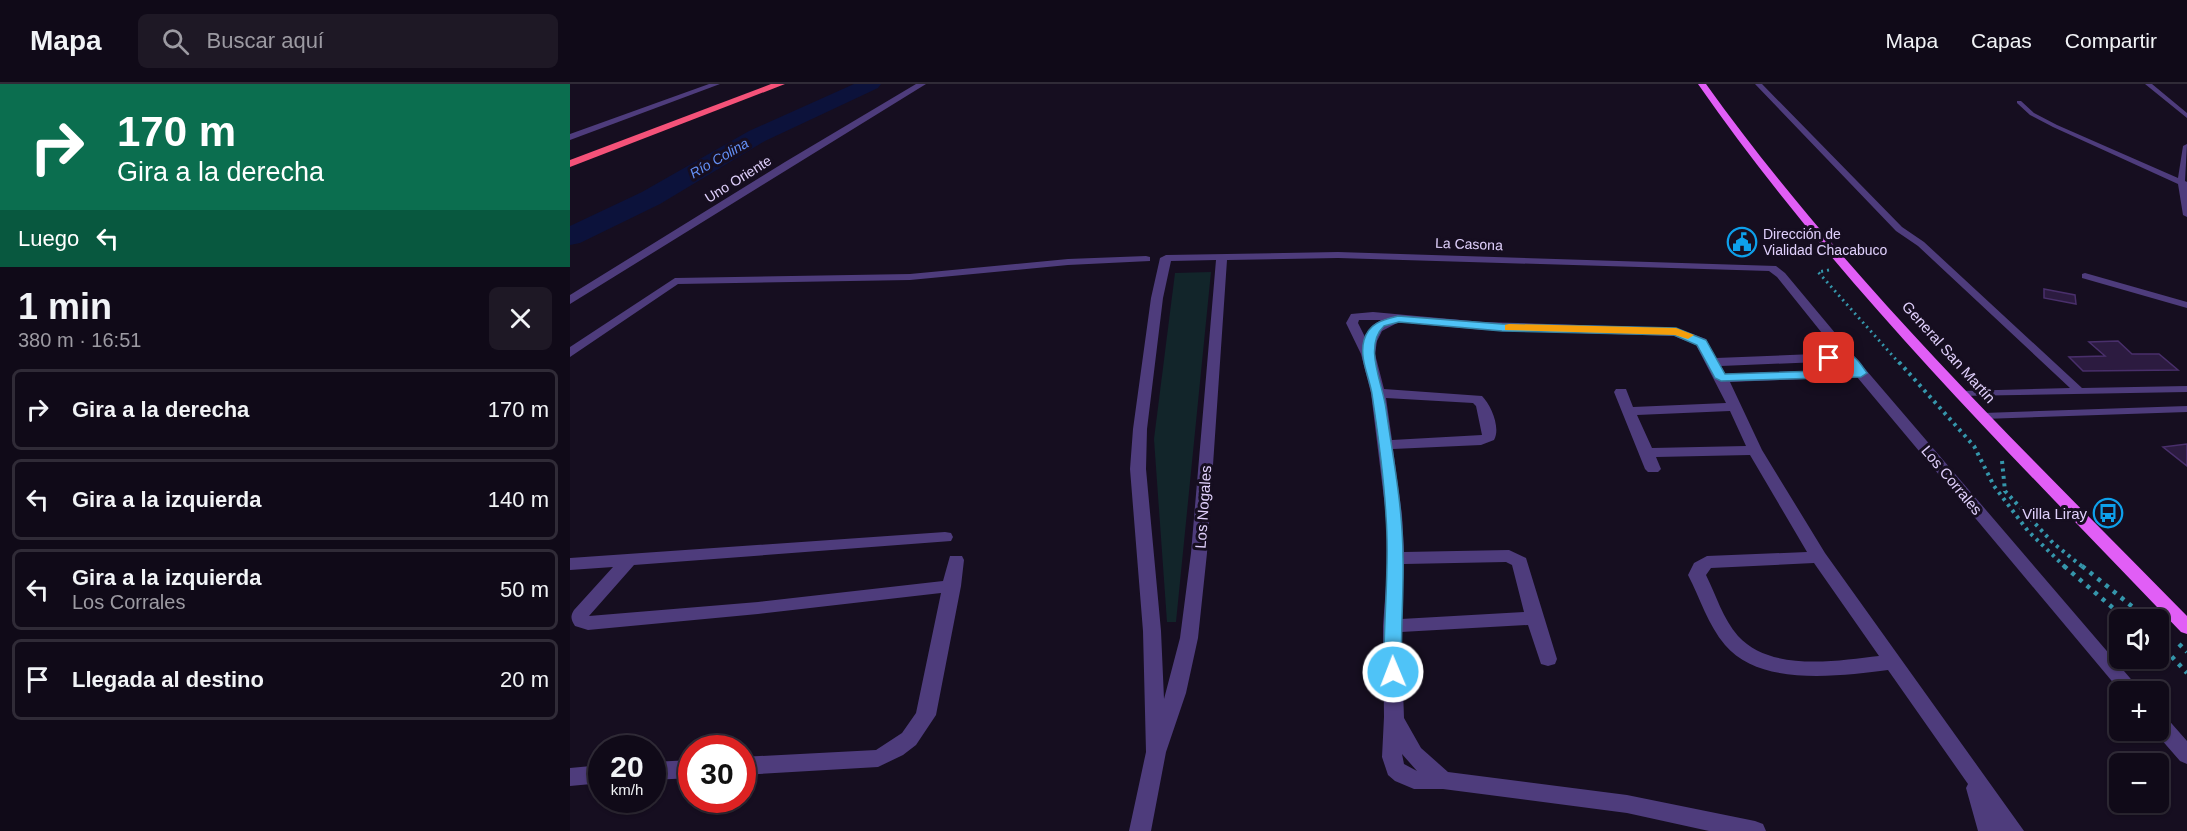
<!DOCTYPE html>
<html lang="es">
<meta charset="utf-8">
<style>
body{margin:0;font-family:Helvetica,sans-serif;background:#1e1825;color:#f1f3f6;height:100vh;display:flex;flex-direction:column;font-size:22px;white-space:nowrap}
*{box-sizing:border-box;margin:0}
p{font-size:20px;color:#9c9aa2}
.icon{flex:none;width:33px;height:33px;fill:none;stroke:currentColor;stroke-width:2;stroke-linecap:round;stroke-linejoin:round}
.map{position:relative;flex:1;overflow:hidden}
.sheet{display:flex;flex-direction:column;background:#100a18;width:570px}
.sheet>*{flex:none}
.guide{background:#0b6e4f;color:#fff;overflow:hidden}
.fabs{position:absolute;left:1539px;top:525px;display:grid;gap:12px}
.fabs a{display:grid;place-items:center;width:60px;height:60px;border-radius:9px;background:#100a18;box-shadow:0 2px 4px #0004,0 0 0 2px #302b37;font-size:30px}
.speed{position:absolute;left:18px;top:651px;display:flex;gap:12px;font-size:30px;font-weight:700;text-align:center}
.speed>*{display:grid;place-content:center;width:78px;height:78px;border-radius:50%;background:#100a18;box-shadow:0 2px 4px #0004,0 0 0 2px #302b37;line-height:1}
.speed small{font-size:15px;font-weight:400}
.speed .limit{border:9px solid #d22;background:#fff;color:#111}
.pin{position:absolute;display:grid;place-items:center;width:51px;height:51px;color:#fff;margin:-26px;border-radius:12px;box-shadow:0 3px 9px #0006}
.me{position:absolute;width:66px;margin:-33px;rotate:359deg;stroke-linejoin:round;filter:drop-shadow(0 0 4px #0008)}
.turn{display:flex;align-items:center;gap:21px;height:126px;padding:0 18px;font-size:27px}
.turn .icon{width:78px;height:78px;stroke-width:2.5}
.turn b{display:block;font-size:42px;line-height:51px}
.then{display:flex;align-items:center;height:57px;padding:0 18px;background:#0003;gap:12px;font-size:22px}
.round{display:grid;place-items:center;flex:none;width:63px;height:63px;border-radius:9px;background:#1e1825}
.summary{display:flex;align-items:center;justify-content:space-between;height:102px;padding:0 18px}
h1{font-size:36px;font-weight:700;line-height:45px}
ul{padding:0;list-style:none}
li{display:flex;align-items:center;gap:18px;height:81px;margin:0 12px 9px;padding:0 6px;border:3px solid #302b37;border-radius:9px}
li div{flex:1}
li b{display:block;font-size:22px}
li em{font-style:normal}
header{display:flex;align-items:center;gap:36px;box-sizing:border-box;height:84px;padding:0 30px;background:#100a18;border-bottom:2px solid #302b37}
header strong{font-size:28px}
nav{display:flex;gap:33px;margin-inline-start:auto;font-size:21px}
.search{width:420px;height:54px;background:#1e1825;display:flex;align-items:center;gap:15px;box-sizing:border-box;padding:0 21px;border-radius:9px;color:#9c9aa2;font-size:22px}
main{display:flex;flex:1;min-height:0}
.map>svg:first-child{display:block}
</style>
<header>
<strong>Mapa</strong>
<div class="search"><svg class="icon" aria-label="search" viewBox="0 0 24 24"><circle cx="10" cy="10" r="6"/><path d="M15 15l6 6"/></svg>Buscar aquí</div>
<nav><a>Mapa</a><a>Capas</a><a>Compartir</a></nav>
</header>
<main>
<section class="sheet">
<div class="guide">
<div class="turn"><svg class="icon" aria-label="right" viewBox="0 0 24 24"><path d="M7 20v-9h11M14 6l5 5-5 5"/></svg><div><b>170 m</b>Gira a la derecha</div></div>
<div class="then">Luego<svg class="icon" aria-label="left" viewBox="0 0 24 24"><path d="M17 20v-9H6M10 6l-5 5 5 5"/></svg></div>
</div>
<div class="summary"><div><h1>1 min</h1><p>380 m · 16:51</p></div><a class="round"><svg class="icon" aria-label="close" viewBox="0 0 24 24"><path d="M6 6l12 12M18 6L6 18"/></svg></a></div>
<ul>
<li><svg class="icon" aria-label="right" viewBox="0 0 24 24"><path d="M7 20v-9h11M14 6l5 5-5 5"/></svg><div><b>Gira a la derecha</b></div><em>170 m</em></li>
<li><svg class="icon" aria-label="left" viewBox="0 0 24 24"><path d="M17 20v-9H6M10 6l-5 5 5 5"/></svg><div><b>Gira a la izquierda</b></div><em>140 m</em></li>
<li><svg class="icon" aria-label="left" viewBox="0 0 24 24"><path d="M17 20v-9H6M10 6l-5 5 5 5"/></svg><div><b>Gira a la izquierda</b><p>Los Corrales</p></div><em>50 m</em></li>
<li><svg class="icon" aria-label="arrive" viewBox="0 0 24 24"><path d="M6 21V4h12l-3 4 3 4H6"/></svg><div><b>Llegada al destino</b></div><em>20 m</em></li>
</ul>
</section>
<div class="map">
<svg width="1617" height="747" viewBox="0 0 1617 747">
<rect width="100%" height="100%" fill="#160e20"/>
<path fill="#12252a" d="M641,188L606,538H597L584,355L605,189Z"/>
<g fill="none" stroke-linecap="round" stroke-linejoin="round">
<path fill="#0c123b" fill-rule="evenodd" d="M284,0H311L308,4L195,57L90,120L10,159L0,161V142L72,108L179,47Z"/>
</g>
<path fill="#2c1b40" stroke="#492f6b" stroke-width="1.5" d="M1474,205L1505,211L1506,220L1474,214Z
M1548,257L1562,270H1589L1608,286L1513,287L1499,273L1535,272L1519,258Z
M1617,360V382L1593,363Z"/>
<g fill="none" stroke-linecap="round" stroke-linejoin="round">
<path stroke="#3596ab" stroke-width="3" stroke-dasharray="2 4" stroke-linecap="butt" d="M1259,186L1248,188L1330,280"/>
<path stroke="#3596ab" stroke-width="4" stroke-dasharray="3 4.5" stroke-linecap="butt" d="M1329,278L1404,362L1424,402L1458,447L1496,484
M1432,377L1435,407L1483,459L1514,484"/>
<path stroke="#3596ab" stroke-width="4.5" stroke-dasharray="4 6" stroke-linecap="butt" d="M1494,482L1557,536
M1512,482L1579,536
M1588,558L1617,589
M1609,560L1617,568"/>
<path fill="#4e3c7c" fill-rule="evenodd" d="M1185,0H1192L1332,143L1354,158L1512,304L1617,302V308L1388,312L1386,310L1392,307L1500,304L1348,162L1326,147Z
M1575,0H1582L1617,29V34Z
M1447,17H1451L1464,29L1487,41L1608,94L1613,62L1617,60L1615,97L1617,98V133L1613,131L1608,100L1483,43L1460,31L1447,19Z
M1515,189L1617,218V224L1512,194V190Z
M1617,322V328L1413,335L1407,332L1413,329Z"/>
<path fill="#4e3c7c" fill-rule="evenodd" d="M346,0H356L0,220V211L215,78Z
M768,168L1206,182L1215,189L1296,286L1572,608H1551L1287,293L1160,298L1192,366L1255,469L1454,747H1408L1396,704L1398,700L1318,586C1270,592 1190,603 1155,561C1138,541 1130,514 1118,491L1124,479L1137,472L1237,468L1180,371L1086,373L1091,385L1088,388H1078L1075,385L1044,308L1046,305H1056L1063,323L1156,319L1126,261L1104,252L913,246L829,238L812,247L807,257L805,270L814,305L912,312C921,321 931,344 924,356L911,361L823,365L832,431L834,468L939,466L956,474L987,575L985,580L978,582L971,580L958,541L831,548L834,634L851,664L878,688L1057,711L1185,737L1193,740L1196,747H1139L1057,729L873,705H844L825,697L818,691L812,673L814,633L813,542L818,474L816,431L801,309L791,270L776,239L781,230L803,228L913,238L1106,244L1136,255L1146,274L1268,269L1207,193L1199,187L768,174L657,176L637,469L628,554L616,609L596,668L581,747H559L576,668L573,547L560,385L563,345L581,214L590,174L596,171ZM646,176L621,469L610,554L594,615L591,547L576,385L577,345L593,214L601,177ZM789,236H811L803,241L795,253L788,239ZM1274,277L1281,285L1155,290L1151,282ZM816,314L903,319L906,322L912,351L822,356ZM1160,327L1176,362L1082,364L1067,331ZM936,478L942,481L954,528L831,535L834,480ZM1244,479L1309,572C1266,577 1201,588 1168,552C1153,535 1146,511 1136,491L1141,484ZM832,670L847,687L834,680Z
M576,172L580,173V177L498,181L340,196L108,200L0,273V263L105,194L340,190L498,175Z
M375,448L381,449L383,453L381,457L64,481L19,532L188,518L373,497L380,472H392L394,476L391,502L366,631L346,661L333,671L308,683L172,691V673L306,666L332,649L346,629L371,509L188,530L18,546L5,542C1,536 0,532 4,526L43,483L0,486V474Z
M1588,630L1595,632L1617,657V680L1610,677L1583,646H1588Z
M122,676V694L82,696V678Z
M32,681V699L0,702V684Z"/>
<path fill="#4e3c7c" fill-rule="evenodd" d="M139,0H150L0,56V50Z"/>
<path fill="#e15ef6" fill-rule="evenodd" d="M1128,0H1136C1275,194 1450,362 1617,532V550L1611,548C1443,372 1267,200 1128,0Z"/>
<path fill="#f55279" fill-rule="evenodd" d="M201,0H215L0,83V76Z"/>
</g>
<path fill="#4fc3f7" stroke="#337fa1" stroke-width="1.5" d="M828,232L932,240L1106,244L1136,256L1155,290L1282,286L1275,277H1259L1253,274C1258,270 1261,270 1267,270C1285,269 1287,275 1297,289L1291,293L1151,297L1145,294L1127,261L1104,251L932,247L829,238L814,242C793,262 813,300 816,325C823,374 833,424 833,474C834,512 830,550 832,588L829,593L823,595L817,593L814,588C813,536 820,484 816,433C814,392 808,350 802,310C799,292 789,274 794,256C799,239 812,236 828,232Z"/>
<path fill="#f59e0b" d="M939,240L1106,244L1124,251L1118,255L1105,251L935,246V241Z"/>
<defs>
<g id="civic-ring" transform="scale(1.5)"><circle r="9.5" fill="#160e20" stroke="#0ea0eb" stroke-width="1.5"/><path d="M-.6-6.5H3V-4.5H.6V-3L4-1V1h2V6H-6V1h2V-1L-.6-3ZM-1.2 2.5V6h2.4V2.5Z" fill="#0ea0eb"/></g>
<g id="bus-ring" transform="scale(1.5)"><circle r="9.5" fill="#160e20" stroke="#0ea0eb" stroke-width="1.5"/><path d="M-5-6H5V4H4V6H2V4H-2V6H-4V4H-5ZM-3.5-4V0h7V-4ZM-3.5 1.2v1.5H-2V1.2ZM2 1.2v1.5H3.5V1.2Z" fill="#0ea0eb"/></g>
</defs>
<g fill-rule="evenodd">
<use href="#civic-ring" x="1172" y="158"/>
<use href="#bus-ring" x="1538" y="429"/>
</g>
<g text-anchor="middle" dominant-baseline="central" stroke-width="6" stroke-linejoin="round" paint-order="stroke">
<g font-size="14" font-style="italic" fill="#6490f6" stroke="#160e20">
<text transform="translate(149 74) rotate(-30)">Río Colina</text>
</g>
<g font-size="14" fill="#e0d0fc" stroke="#160e20">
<text transform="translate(168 95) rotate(-32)">Uno Oriente</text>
<text transform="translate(899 160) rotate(2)">La Casona</text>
</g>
<g font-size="14" fill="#e0d0fc" stroke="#160e20" text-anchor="start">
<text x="1193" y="150">Dirección de<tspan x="1193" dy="16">Vialidad Chacabuco</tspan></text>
</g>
<g font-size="15" fill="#e0d0fc" stroke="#160e20">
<text transform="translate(1379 268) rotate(48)">General San Martín</text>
<text transform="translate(1382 396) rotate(50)">Los Corrales</text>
<text transform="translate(633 423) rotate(-86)">Los Nogales</text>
</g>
<g font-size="15" fill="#e0d0fc" stroke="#160e20" text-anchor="end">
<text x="1517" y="429">Villa Liray</text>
</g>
</g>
</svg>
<div class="fabs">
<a><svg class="icon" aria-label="sound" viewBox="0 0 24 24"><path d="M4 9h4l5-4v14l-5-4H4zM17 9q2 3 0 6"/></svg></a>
<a>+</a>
<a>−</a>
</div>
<div class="speed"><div>20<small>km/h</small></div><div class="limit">30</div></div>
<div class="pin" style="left:1259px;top:274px;background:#d93025"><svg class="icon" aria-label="arrive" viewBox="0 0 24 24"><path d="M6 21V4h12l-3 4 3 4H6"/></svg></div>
<svg class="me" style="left:823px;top:588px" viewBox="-20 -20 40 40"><circle r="17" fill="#4fc3f7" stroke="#fff" stroke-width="3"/><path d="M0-11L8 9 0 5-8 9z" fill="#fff"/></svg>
</div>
</main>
